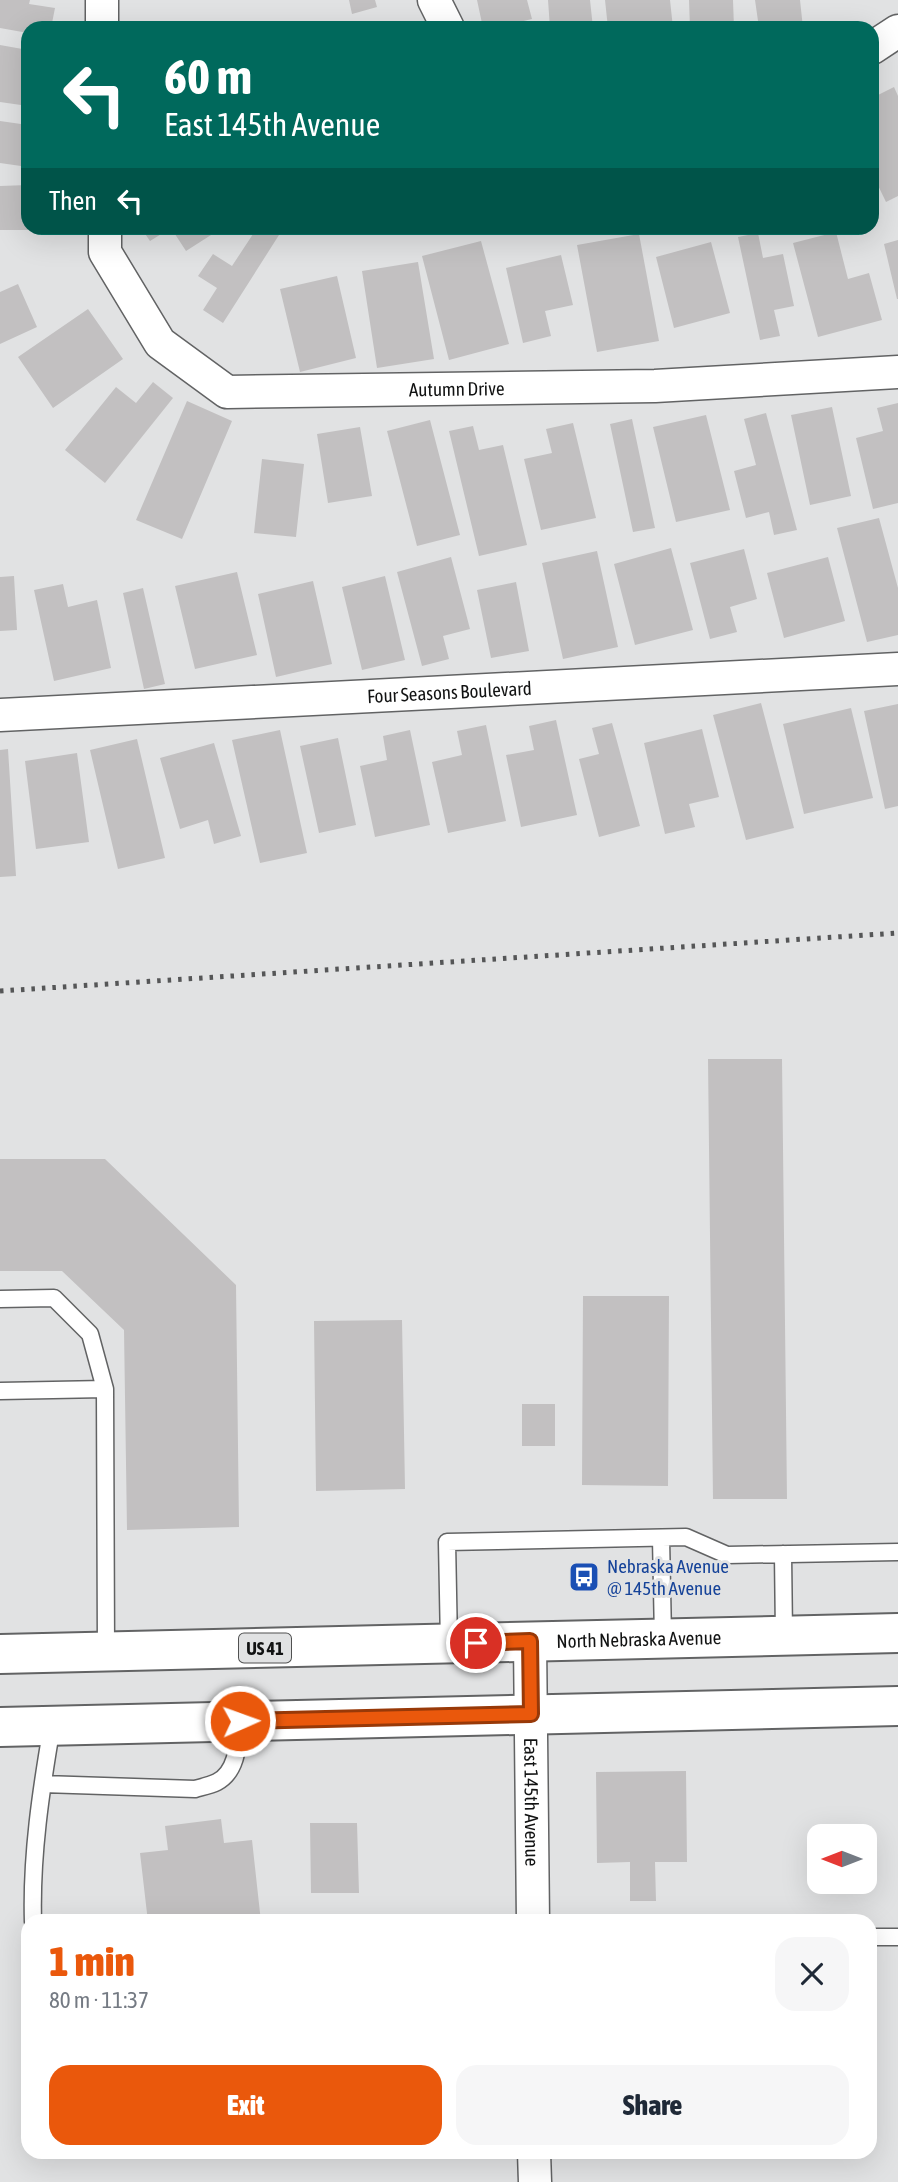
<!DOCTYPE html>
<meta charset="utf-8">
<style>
body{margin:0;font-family:"Asap Condensed",sans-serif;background:#f6f6f7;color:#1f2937;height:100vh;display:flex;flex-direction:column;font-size:26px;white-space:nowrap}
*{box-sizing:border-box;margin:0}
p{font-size:23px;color:#747a83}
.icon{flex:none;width:38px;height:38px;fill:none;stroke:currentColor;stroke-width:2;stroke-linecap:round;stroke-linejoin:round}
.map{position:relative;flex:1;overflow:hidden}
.details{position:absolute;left:21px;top:1914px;width:856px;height:245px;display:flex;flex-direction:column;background:#fff;border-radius:21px;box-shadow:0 7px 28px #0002}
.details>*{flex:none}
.guide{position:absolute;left:21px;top:21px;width:858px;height:214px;border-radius:21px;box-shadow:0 7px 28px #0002;background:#00695c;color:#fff;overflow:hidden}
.needle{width:46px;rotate:270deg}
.tools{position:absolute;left:807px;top:1824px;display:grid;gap:14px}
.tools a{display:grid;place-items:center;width:70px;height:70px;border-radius:14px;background:#fff;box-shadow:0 7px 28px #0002;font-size:35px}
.pin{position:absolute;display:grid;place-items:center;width:60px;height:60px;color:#fff;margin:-30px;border:4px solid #fff;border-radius:50%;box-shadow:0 2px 7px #0007}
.me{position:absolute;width:77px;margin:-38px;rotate:88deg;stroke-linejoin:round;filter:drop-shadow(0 0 5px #0008)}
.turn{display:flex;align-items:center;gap:24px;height:147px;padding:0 28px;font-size:32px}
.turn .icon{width:91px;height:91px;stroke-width:2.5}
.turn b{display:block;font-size:49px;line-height:60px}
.then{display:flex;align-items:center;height:66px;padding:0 28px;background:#0003;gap:14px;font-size:26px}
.round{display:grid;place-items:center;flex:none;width:74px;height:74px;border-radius:21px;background:#f6f6f7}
.head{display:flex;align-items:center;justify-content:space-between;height:119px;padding:0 28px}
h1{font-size:42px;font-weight:800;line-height:52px;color:#ea580c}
.action{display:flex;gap:14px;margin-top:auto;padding:14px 28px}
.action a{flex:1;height:80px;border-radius:21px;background:#ea580c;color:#fff;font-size:28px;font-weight:800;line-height:80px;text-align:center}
.action a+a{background:#f6f6f7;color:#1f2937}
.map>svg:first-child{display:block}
</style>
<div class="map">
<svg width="898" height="2182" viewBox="0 0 898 2182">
<rect width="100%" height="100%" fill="#e1e2e3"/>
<path fill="#c2c0c1" d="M0,0H30L29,4L55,8L51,28H28V33L0,28Z
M349,0H375L377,7L352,14Z
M477,0H527L532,19L494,28H483Z
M548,0H590L593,28H550Z
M605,0H670L673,28H608Z
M689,0H733L734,28H690Z
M755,0H800L803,28H759Z
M0,45L28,50V106L0,102Z
M894,87L898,96V196L886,202L872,173V98Z
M0,121L28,125V167L0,163Z
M28,185V230H0V186Z
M141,228H171L150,241Z
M171,228H222L186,251Z
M257,228H268L279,235L223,323L203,310L217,288L198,276L213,254L232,266Z
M836,232L848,279L869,273L882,320L818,337L793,243Z
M758,233L763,258L783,254L794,306L774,310L780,336L760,340L738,237Z
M639,234L659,341L597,352L577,245Z
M898,240V299H897L884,244Z
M481,241L509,344L449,360L422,256Z
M711,242L730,313L674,328L656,257Z
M561,255L573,305L545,311L551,336L523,343L506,268Z
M418,262L434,359L377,368L362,271Z
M337,276L356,358L300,372L280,289Z
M18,284L37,327L0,344V292Z
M88,309L123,359L53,408L18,357Z
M153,382L173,398L105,483L65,450L116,387L136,403Z
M187,401L232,421L182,539L136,520Z
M898,403V503L873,509L856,438L883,431L877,408Z
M832,407L851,496L810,505L791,415Z
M766,413L797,530L774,535L769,512L746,518L734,471L756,465L744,419Z
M706,415L730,510L676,522L653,427Z
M632,419L655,528L633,532L610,424Z
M430,420L460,535L417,546L387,431Z
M573,423L596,518L541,530L524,459L552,453L546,429Z
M473,426L479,450L503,445L527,545L479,556L449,431Z
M360,427L372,496L328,503L317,434Z
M262,459L304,464L296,537L254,533Z
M879,518L898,588V635L867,642L837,528Z
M671,548L693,630L635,645L614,564Z
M744,549L757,599L730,607L737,632L710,639L690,563Z
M597,551L618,647L563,659L542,563Z
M451,557L470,629L443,636L449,659L422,666L397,572Z
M828,557L845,621L784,638L767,573Z
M237,572L257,655L195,669L175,586Z
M14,576L17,630L0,631V577Z
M385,576L405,660L362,670L342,587Z
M313,581L332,664L276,677L258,594Z
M516,582L529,651L491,658L477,590Z
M63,584L68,607L97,600L111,668L54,681L34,590Z
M143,588L165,684L144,689L123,593Z
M761,703L794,828L746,840L713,715Z
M898,704V806L885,809L864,711Z
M851,708L873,798L804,814L783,724Z
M556,720L577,815L521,827L506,755L534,750L529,726Z
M612,723L640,826L599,837L579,759L599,754L592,728Z
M486,725L506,821L448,833L432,762L462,755L457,731Z
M702,729L719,797L689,804L695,827L665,834L644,743Z
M280,730L307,853L260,863L232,740Z
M410,730L430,825L375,837L360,766L387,760L383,736Z
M338,738L356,825L319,833L300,746Z
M137,739L165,858L118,869L90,750Z
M214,743L241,836L214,844L208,820L180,829L160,758Z
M8,749L16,876L0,877V750Z
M77,753L89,842L36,849L25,761Z
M708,1059H782L787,1499H713Z
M0,1159H105L236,1285L239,1527L127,1530L124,1330L62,1271H0Z
M583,1296H669L668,1486L582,1485Z
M402,1320L405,1489L316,1491L314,1321Z
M522,1404H555V1446H522Z
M686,1771L687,1862H655L656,1901H630V1862L597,1863L596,1772Z
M221,1819L224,1843L252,1840L261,1922H148L140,1853L168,1850L165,1826Z
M310,1823H357L359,1893H311Z"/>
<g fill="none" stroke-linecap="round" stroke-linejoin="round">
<g stroke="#626364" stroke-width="19">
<path id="service" d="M0,1299L54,1298L90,1334L105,1389L106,1651
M0,1391L105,1389
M661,1538L663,1638
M783,1554L784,1635
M449,1644L447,1542L686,1537L727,1555L898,1552
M43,1784L195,1789C202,1787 211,1785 217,1782C238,1771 238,1742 240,1721
M33,1922C31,1856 41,1790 52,1726
M870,1937H898"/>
</g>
<g stroke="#626364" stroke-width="35">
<g id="minor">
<path d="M102,0V28"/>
<path d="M434,0L448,28"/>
<path d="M872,48L898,31"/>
<path id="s1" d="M105,228V252L160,343L227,392L655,386L898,372"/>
<path id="s2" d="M0,715L898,669"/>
<path id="s3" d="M530,1641L533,1922"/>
<path d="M534,2152L535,2182"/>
</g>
</g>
<g stroke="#626364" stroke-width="42">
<g id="primary">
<path id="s4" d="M0,1654L898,1633"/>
<path d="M0,1727L898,1706"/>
</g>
</g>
<use href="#service" stroke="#fff" stroke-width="16"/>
<use href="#minor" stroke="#fff" stroke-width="32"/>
<use href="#primary" stroke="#fff" stroke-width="38"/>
<path stroke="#555657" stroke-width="5" stroke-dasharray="3.5 7" stroke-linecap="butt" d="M0,991L898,933"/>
</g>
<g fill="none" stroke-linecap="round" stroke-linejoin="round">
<g stroke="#983908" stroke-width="18">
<path id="route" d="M240,1721L531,1714L530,1641L476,1643"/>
</g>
<use href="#route" stroke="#ea580c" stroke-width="12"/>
</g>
<defs>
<g id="bus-square" transform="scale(1.575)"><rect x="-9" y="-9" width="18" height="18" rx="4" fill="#1a4fb4" stroke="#e1e2e3"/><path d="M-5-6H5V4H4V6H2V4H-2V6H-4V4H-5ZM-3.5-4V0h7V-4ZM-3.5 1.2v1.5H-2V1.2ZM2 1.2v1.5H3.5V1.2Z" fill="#fff"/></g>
</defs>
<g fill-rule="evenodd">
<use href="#bus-square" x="584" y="1577"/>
</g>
<g text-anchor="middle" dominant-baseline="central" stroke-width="6" stroke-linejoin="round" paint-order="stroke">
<rect fill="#e1e2e3" stroke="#505151" stroke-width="2" x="239" y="1633.5" width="52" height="29" rx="5"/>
<g font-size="18" font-weight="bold" fill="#121313">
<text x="265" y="1648">US 41</text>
</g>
<g font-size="19" fill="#121313" stroke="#e1e2e3">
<text stroke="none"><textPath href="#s1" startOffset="443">Autumn Drive</textPath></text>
<text stroke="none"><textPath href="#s2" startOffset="450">Four Seasons Boulevard</textPath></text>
<text stroke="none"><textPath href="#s4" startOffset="639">North Nebraska Avenue</textPath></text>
<text stroke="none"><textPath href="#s3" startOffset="161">East 145th Avenue</textPath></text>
</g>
<g font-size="19" fill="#164399" stroke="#e1e2e3" text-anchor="start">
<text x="607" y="1566">Nebraska Avenue<tspan x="607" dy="22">@ 145th Avenue</tspan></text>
</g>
</g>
</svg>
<div class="tools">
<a><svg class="needle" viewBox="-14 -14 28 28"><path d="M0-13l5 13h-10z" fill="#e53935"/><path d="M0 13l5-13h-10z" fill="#747a83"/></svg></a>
</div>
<div class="pin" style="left:476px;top:1643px;background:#d93025"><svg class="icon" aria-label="arrive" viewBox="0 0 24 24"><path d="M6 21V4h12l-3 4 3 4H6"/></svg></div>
<svg class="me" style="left:240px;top:1721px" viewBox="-20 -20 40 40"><circle r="17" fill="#ea580c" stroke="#fff" stroke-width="3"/><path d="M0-11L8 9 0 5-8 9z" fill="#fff"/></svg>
<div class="guide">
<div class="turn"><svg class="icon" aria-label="left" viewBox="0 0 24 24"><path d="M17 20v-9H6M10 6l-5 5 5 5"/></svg><div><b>60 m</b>East 145th Avenue</div></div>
<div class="then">Then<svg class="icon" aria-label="left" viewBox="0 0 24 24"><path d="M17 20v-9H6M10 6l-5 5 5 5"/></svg></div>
</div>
<section class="details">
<div class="head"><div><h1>1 min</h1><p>80 m · 11:37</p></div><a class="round"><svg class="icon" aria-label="close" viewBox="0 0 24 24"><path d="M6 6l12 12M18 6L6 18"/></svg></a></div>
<div class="action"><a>Exit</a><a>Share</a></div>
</section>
</div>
